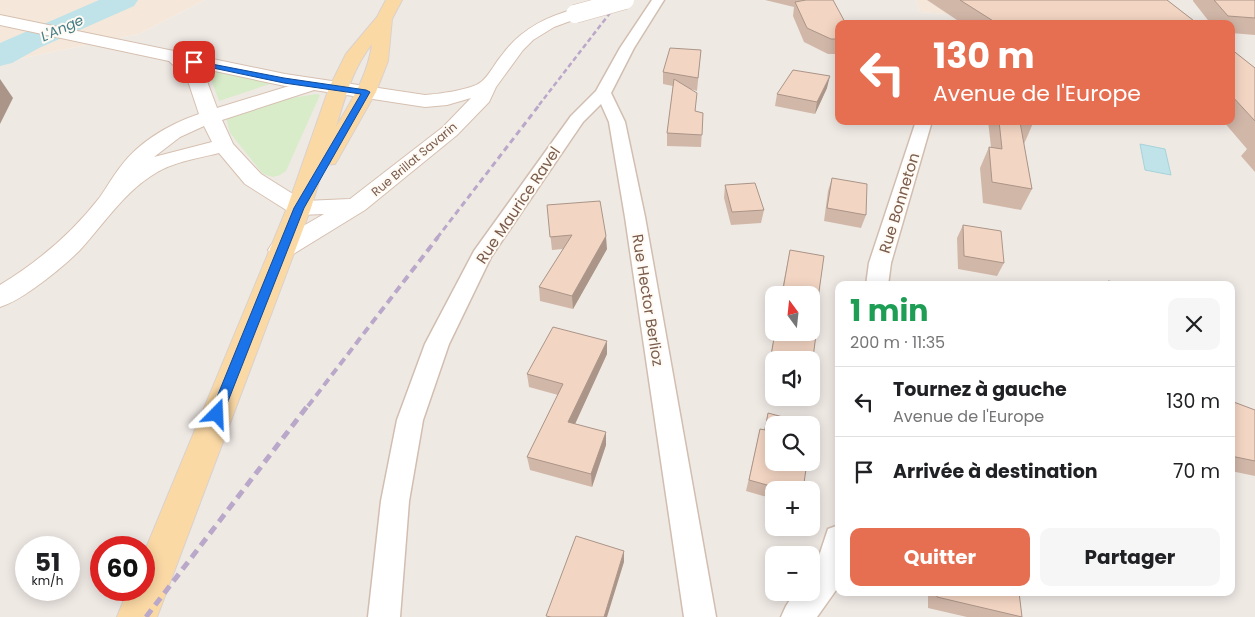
<!DOCTYPE html>
<html lang="fr">
<meta charset="utf-8">
<style>
body{margin:0;font-family:Poppins,sans-serif;background:#f6f6f6;color:#202124;height:100vh;display:flex;flex-direction:column;font-size:19px;white-space:nowrap}
*{box-sizing:border-box;margin:0}
p{font-size:16px;color:#757577}
.icon{flex:none;width:28px;height:28px;fill:none;stroke:currentColor;stroke-width:2;stroke-linecap:round;stroke-linejoin:round}
.map{position:relative;flex:1;overflow:hidden}
.drawer{position:absolute;left:835px;top:281px;width:400px;height:315px;display:flex;flex-direction:column;background:#fff;border-radius:10px;box-shadow:0 2px 12px #0003}
.drawer>*{flex:none}
.hud{position:absolute;left:835px;top:20px;width:400px;height:105px;border-radius:10px;box-shadow:0 2px 12px #0003;background:#e76f51;color:#fff;overflow:hidden}
.needle{width:32px;rotate:345deg}
.tools{position:absolute;left:765px;top:286px;display:grid;gap:10px}
.tools a{display:grid;place-items:center;width:55px;height:55px;border-radius:10px;background:#fff;box-shadow:0 2px 12px #0003;font-size:25px}
.speed{position:absolute;left:15px;top:536px;display:flex;gap:10px;font-size:25px;font-weight:700;text-align:center}
.speed>*{display:grid;place-content:center;width:65px;height:65px;border-radius:50%;background:#fff;box-shadow:0 2px 12px #0003;line-height:1}
.speed small{font-size:12px;font-weight:400}
.speed .limit{border:8px solid #d22;background:#fff;color:#111}
.pin{position:absolute;display:grid;place-items:center;width:42px;height:42px;color:#fff;margin:-21px;border-radius:10px;box-shadow:0 2px 8px #0006}
.me{position:absolute;width:55px;margin:-28px;rotate:21deg;stroke-linejoin:round;filter:drop-shadow(0 0 4px #0008)}
.turn{display:flex;align-items:center;gap:18px;height:105px;padding:0 15px;font-size:22px}
.turn .icon{width:65px;height:65px;stroke-width:2.5}
.turn b{display:block;font-size:35px;line-height:42px}
.round{display:grid;place-items:center;flex:none;width:52px;height:52px;border-radius:10px;background:#f6f6f6}
.headline{display:flex;align-items:center;justify-content:space-between;height:85px;padding:0 15px}
h1{font-size:30px;font-weight:700;line-height:38px;color:#1e9e55}
.primary-button{display:flex;gap:10px;margin-top:auto;padding:10px 15px}
.primary-button a{flex:1;height:58px;border-radius:10px;background:#e76f51;color:#fff;font-size:20px;font-weight:700;line-height:58px;text-align:center}
.primary-button a+a{background:#f6f6f6;color:#202124}
ul{padding:0;list-style:none}
li{display:flex;align-items:center;gap:15px;height:70px;padding:0 15px;border-top:1px solid #e0e0e0}
li div{flex:1}
li b{display:block;font-size:19px}
li em{font-style:normal}
.map>svg:first-child{display:block}
</style>
<div class="map">
<svg width="1255" height="617" viewBox="0 0 1255 617">
<rect width="100%" height="100%" fill="#fdf6ec"/>
<path fill="#f5e8da" d="M0,0H205L139,34L0,63Z
M916,0H1009L1026,20L920,12Z"/>
<path fill="#efe9e4" fill-rule="evenodd" d="M205,0H916L920,12L1025,20L1009,0H1255V617H0V63L139,34ZM839,24H1231V121H839ZM839,285H1231V592H839ZM774,295H811V332H774ZM774,360H811V398H774ZM774,425H811V462H774ZM774,490H811V528H774ZM26,548H69V590H26ZM101,548H144V590H101ZM774,555H811V592H774Z"/>
<path fill="#d8ecc9" d="M207,68L276,82L219,101Z
M316,94L320,95L286,171L280,175L273,177L263,174L230,133L226,117L273,101Z"/>
<path fill="#bfe3e8" stroke="#a5d3da" d="M1140,144L1165,149L1171,175L1145,170Z"/>
<g fill="none" stroke-linecap="round" stroke-linejoin="round">
<path fill="#bfe3e8" fill-rule="evenodd" d="M99,0H138L134,6L39,48L12,63L0,66V43Z"/>
<g stroke="#d1beb0" stroke-width="3">
<path id="minor" d="M652,0H664L634,48L611,93L625,122L645,217L716,617H684L625,217L609,122L601,104L583,122L491,257L449,344L423,420L409,501L400,617H368L381,501L397,420L425,344L474,251L571,116L596,91L620,48Z
M916,121H932L891,263L888,285H866L869,263Z
M839,525V586L817,617H781L786,606L795,592H811V571L816,565L828,529Z"/>
</g>
<g stroke="#d6c0b0" stroke-width="2">
<path id="secondary" d="M575,9L581,11L583,14L581,17L554,27L533,40L523,50L496,87L489,102L457,135L365,210L290,256L281,258L272,256L268,250L272,244L324,214L299,215L291,213L245,184L219,153C195,159 171,162 151,176C122,195 103,225 80,250C66,264 50,277 33,289C23,296 12,303 0,307V285C38,262 72,233 100,197C107,187 113,176 121,166C140,141 170,124 199,114L187,78L169,61L0,25V15L285,74L425,95C437,94 472,90 481,82C489,76 495,63 502,55C520,30 545,17 575,9ZM196,67L285,86H289L217,108L205,76ZM314,90L425,107L447,105L471,98L443,127L350,199L304,201L261,174L233,144L222,120ZM204,126L212,142L154,157L180,137Z"/>
</g>
<g stroke="#dad1cd" stroke-width="2">
<path id="primary" d="M386,0H402L392,19L388,61L376,92L338,159L335,164L324,165L311,208L157,617H117L128,590H144V553L287,208L329,88L346,54L377,17ZM372,44C368,75 352,100 336,127C345,97 353,68 372,44Z"/>
</g>
<use href="#minor" fill="#fff" fill-rule="evenodd"/>
<use href="#secondary" fill="#fff" fill-rule="evenodd"/>
<use href="#primary" fill="#fbd9a5" fill-rule="evenodd"/>
<path stroke="#b9a8c9" stroke-width="2.5" stroke-dasharray="5 3" stroke-linecap="butt" d="M539,105L620,0"/>
<path stroke="#b9a8c9" stroke-width="3" stroke-dasharray="6 4" stroke-linecap="butt" d="M437,238L540,104"/>
<path stroke="#b9a8c9" stroke-width="4" stroke-dasharray="8 5" stroke-linecap="butt" d="M308,406L438,237"/>
<path stroke="#b9a8c9" stroke-width="5" stroke-dasharray="9 6" stroke-linecap="butt" d="M146,617L309,404"/>
<g stroke="#d6c0b0" stroke-width="19" stroke-linecap="butt">
<path id="secondary-bridge" d="M575,14L625,0"/>
</g>
<use href="#secondary-bridge" stroke="#fff" stroke-width="18"/>
</g>
<path fill="#d1b7a8" d="M765,0H833L839,24V54H828L804,42L793,16L794,7Z
M927,0H1167L1198,24H963Z
M1193,0H1255V35L1231,33V24H1211L1193,1Z
M1231,49L1255,68V172L1241,156L1247,149L1223,121H1231Z
M701,50L697,91L691,89L695,111L703,113L701,147L667,146V133L673,86L663,84V72Z
M827,88L815,114L775,106L777,94Z
M988,121H1034L1024,144L1032,189L1021,210L983,203L980,168L989,147H991Z
M832,178L866,215L861,228L824,221L828,191Z
M725,185L764,210L761,223L731,225L724,198Z
M547,205L607,249L573,309L540,301L539,287L563,249L552,250Z
M963,225L1004,263L997,276L958,269L957,238Z
M790,250L824,256L814,327H817L811,373V360H774V370L768,369L775,332H811V295H781Z
M607,354L575,424L606,432V445L592,487L530,470L527,457L558,395L529,387L527,374Z
M1231,401L1255,410V476L1231,471Z
M768,413L803,490H774V499L746,491L760,429L764,430Z
M928,592H1019L1022,617H967L928,608Z"/>
<path fill="#aa9588" d="M830,76L827,88L815,114L817,102Z
M0,79L13,98L0,124Z
M606,236L607,249L573,309L572,296Z
M607,341V354L570,435L568,422Z
M606,432V445L592,487L591,474Z
M624,551V562L607,617H604Z"/>
<path fill="#f3d5c3" stroke="#aa9588" d="M806,0H833L846,24H839V39H831L807,28L795,2Z
M960,0H1167L1198,24H998Z
M1214,0H1255V18L1228,16Z
M670,48L701,50L698,78L663,72Z
M1231,49L1255,68V121L1231,95Z
M793,70L830,76L817,102L777,94Z
M674,79L697,93L695,111L703,113L702,135L667,133Z
M999,121H1033L1034,124L1020,122L1032,189L992,182L989,147L1002,149Z
M832,178L867,184L866,215L827,208Z
M755,183L764,210L732,212L725,185Z
M600,201L606,236L572,296L539,287L572,235L550,237L547,205Z
M963,225L1001,231L1004,263L964,256Z
M790,250L824,256L814,327H817L811,373V360H786L771,356L775,332H811V295H782Z
M1108,281L1132,285H1109Z
M553,327L607,341L568,422L606,432L591,474L527,457L563,384L527,374Z
M1231,401L1255,410V461L1231,456Z
M768,413L809,424V425H774V462H807L803,490H785L749,480L760,429L765,430Z
M576,536L624,551L604,617H551L546,616Z
M937,592H1019L1022,617L937,597Z"/>
<path fill="#1a73e8" stroke="#114b97" d="M191,60L284,78L366,90L370,92L304,208L223,414L221,418L217,419L212,418L210,414L294,208L361,94L284,83L194,64L190,62Z"/>
<g text-anchor="middle" dominant-baseline="central" stroke-width="4" stroke-linejoin="round" paint-order="stroke">
<g font-size="12" fill="#7a5c4d" stroke="#fffaf3">
<text transform="translate(414 159) rotate(-40)">Rue Brillat Savarin</text>
</g>
<g font-size="14" font-style="italic" fill="#437c86" stroke="#fffaf3">
<text transform="translate(62 28) rotate(-24)">L'Ange</text>
</g>
<g font-size="15" fill="#7a5c4d" stroke="#fffaf3">
<text transform="translate(899 203) rotate(-73)">Rue Bonneton</text>
<text transform="translate(518 205) rotate(-56)">Rue Maurice Ravel</text>
<text transform="translate(648 300) rotate(81)">Rue Hector Berlioz</text>
</g>
</g>
</svg>
<div class="tools">
<a><svg class="needle" viewBox="-14 -14 28 28"><path d="M0-13l5 13h-10z" fill="#e53935"/><path d="M0 13l5-13h-10z" fill="#757577"/></svg></a>
<a><svg class="icon" aria-label="sound" viewBox="0 0 24 24"><path d="M4 9h4l5-4v14l-5-4H4zM17 9q2 3 0 6"/></svg></a>
<a><svg class="icon" aria-label="search" viewBox="0 0 24 24"><circle cx="10" cy="10" r="6"/><path d="M15 15l6 6"/></svg></a>
<a>+</a>
<a>−</a>
</div>
<div class="speed"><div>51<small>km/h</small></div><div class="limit">60</div></div>
<div class="pin" style="left:194px;top:62px;background:#d93025"><svg class="icon" aria-label="arrive" viewBox="0 0 24 24"><path d="M6 21V4h12l-3 4 3 4H6"/></svg></div>
<svg class="me" style="left:217px;top:414px" viewBox="-20 -20 40 40"><path d="M0-17L14 15 0 8-14 15z" fill="#1a73e8" stroke="#fff" stroke-width="4"/></svg>
<div class="hud">
<div class="turn"><svg class="icon" aria-label="left" viewBox="0 0 24 24"><path d="M17 20v-9H6M10 6l-5 5 5 5"/></svg><div><b>130 m</b>Avenue de l'Europe</div></div>
</div>
<section class="drawer">
<div class="headline"><div><h1>1 min</h1><p>200 m · 11:35</p></div><a class="round"><svg class="icon" aria-label="close" viewBox="0 0 24 24"><path d="M6 6l12 12M18 6L6 18"/></svg></a></div>
<ul>
<li><svg class="icon" aria-label="left" viewBox="0 0 24 24"><path d="M17 20v-9H6M10 6l-5 5 5 5"/></svg><div><b>Tournez à gauche</b><p>Avenue de l'Europe</p></div><em>130 m</em></li>
<li><svg class="icon" aria-label="arrive" viewBox="0 0 24 24"><path d="M6 21V4h12l-3 4 3 4H6"/></svg><div><b>Arrivée à destination</b></div><em>70 m</em></li>
</ul>
<div class="primary-button"><a>Quitter</a><a>Partager</a></div>
</section>
</div>
